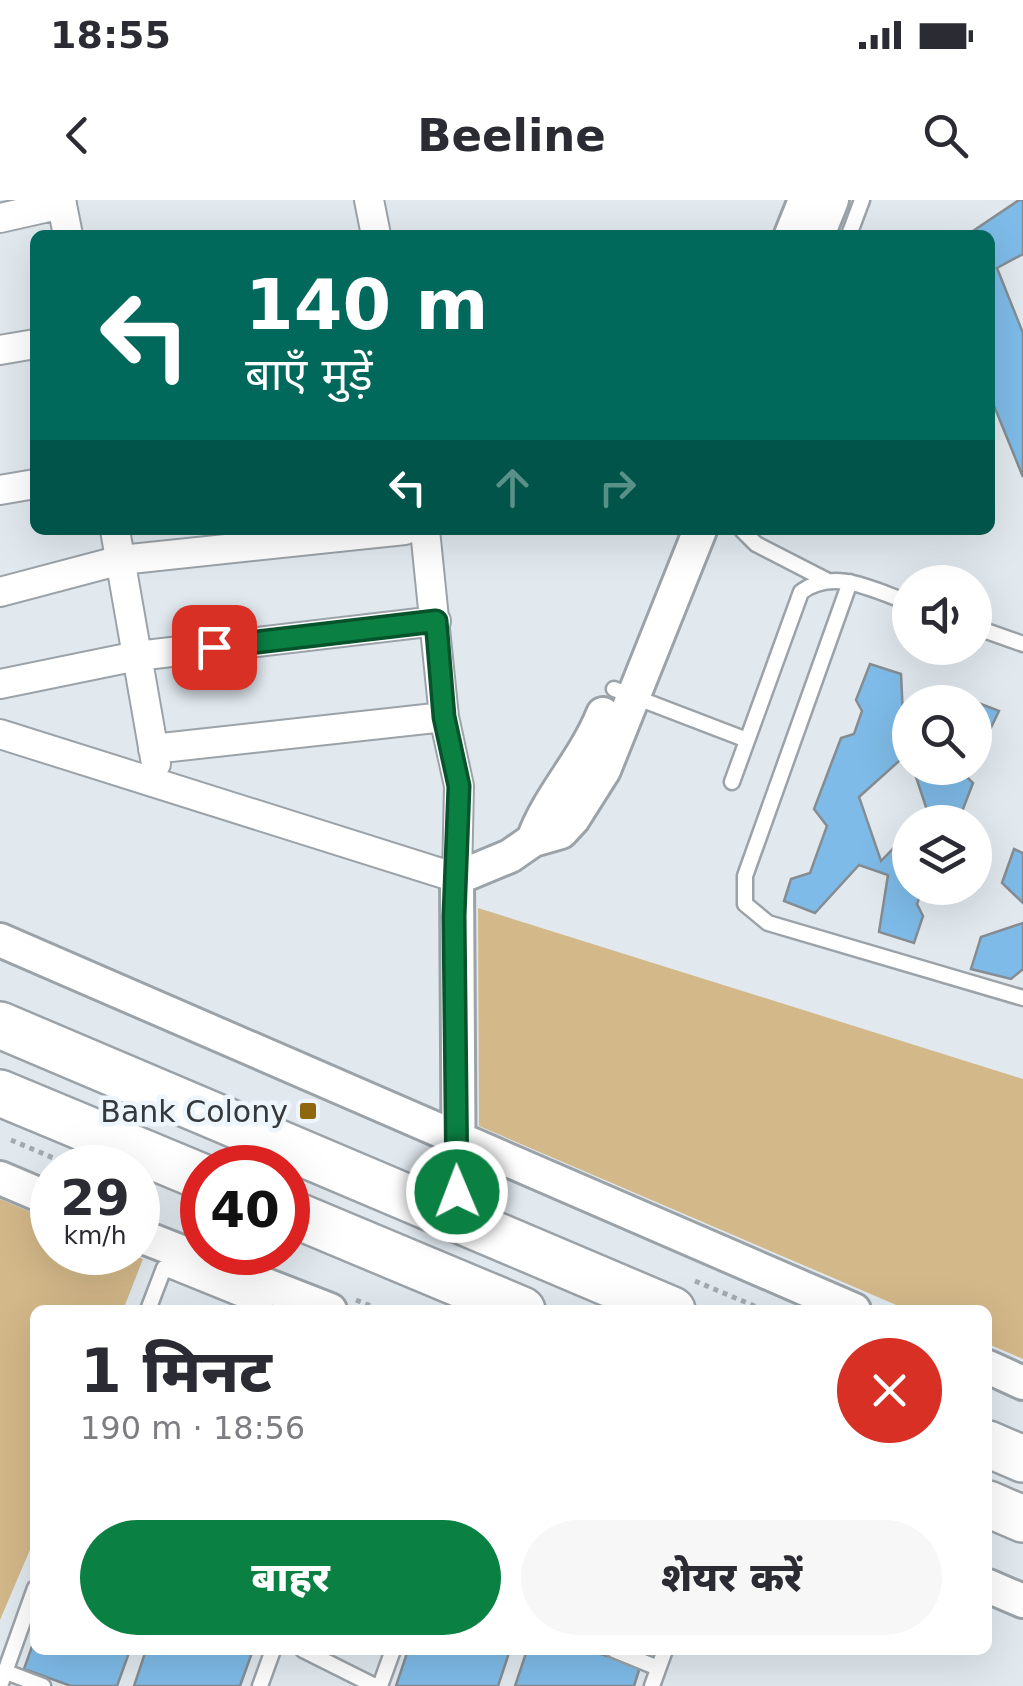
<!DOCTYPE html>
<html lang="hi">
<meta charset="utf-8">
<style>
body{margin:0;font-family:"DejaVu Sans","Noto Sans Devanagari",sans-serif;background:#f7f7f7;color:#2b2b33;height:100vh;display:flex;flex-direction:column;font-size:38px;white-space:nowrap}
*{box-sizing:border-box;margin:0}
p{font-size:32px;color:#7c7c81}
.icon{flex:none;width:55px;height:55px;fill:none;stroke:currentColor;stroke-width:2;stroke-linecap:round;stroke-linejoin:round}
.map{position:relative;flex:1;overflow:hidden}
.panel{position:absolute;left:30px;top:1105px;width:962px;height:350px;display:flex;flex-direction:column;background:#fff;border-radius:15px;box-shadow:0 10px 40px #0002}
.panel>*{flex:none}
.hud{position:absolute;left:30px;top:30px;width:965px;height:305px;border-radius:15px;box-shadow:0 10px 40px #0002;background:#00695c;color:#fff;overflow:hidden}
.tools{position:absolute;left:892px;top:365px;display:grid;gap:20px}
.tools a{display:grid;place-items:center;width:100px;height:100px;border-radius:50%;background:#fff;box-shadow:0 10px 40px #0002;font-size:50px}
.speed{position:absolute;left:30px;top:945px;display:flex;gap:20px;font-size:50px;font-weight:700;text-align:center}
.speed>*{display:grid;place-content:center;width:130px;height:130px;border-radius:50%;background:#fff;box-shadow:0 10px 40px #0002;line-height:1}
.speed small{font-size:25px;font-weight:400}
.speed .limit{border:15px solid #d22;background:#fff;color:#111}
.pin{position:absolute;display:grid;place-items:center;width:85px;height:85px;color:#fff;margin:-42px;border-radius:20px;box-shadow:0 5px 15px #0006}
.me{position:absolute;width:110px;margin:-55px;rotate:359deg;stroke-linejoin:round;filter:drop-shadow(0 0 8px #0008)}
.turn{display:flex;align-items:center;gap:35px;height:210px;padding:0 50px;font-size:45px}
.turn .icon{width:130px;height:130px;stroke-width:2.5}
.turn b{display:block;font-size:70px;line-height:85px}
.lanes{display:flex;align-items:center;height:95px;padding:0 50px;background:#0003;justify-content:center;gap:50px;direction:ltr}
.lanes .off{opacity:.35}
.round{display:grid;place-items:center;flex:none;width:105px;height:105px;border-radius:52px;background:#f7f7f7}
.headline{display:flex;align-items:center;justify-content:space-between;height:170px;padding:0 50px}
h1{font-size:60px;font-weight:800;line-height:75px}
.primary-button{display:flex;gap:20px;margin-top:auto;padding:20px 50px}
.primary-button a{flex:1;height:115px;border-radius:60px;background:#0b8043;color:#fff;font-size:40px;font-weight:800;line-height:115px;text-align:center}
.primary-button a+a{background:#f7f7f7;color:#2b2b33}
.status{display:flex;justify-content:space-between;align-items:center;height:70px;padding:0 50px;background:#fff;direction:ltr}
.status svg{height:28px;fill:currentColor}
header{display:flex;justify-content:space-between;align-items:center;height:130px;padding:0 50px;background:#fff;font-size:45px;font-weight:800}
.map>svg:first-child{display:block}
</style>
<div class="status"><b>18:55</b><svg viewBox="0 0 49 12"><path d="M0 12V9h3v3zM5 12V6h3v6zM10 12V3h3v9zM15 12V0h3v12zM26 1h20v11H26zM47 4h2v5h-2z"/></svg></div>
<header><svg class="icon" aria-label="back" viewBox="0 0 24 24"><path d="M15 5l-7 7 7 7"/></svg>Beeline<svg class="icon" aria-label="search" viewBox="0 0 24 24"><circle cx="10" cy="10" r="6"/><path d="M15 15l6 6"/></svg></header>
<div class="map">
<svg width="1023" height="1486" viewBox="0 0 1023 1486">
<rect width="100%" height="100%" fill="#e1e9ef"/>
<path fill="#d3b889" d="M478,708L1023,879V1159L988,1144V1110H908L479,926Z
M0,999L52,1021V1052L128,1053L143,1059L123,1110H35V1338L0,1420Z"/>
<path fill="#7ebbe8" stroke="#858d92" stroke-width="2.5" d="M1019,0H1023V54L997,68L1023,133V277L990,196V35H967Z
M870,464L901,474L904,537L910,539V558L908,553L859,597L881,661L910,631V688H923L917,704L923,716L914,743L879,732L888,675L859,665L815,713L784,701L791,679L810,673L827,626L814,609L841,538L854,534L862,511L856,500Z
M960,496L999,511L985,540L975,542V502H955Z
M913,568H958L973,583L958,622H919L928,613Z
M1014,649L1023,653V703L1002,683Z
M1023,723V769L1011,779L971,769L981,737Z
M35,1438V1450H130L117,1486H71L24,1469Z
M146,1450H253L240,1486H134Z
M408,1450H510L498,1486H396Z
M527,1450H589L640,1467L634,1486H515Z"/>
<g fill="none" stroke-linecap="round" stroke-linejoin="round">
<g stroke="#9ba3a9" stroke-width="19">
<path id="service" d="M849,35L862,0
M742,330L756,344L826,380
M850,382L745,676V704L768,723L1023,798
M975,427L1023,444
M614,489L747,540
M732,582L801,392C835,367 875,391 910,403
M148,1110L164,1068L268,1110
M303,1450L375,1486
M614,1450L658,1468
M6,1472L43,1486
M0,1486L35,1388
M260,1486L273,1450
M380,1486L393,1450
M652,1486L665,1450"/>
</g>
<g stroke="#9ba3a9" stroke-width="32">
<path id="minor" d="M61,0L68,35
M369,0L376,35
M0,18L62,4
M0,150L35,144
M0,290L35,284
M115,330L156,564
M0,392L121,360L405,330
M0,484L137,456L436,421
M0,534L457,678L459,586L444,517L425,330
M153,549L444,517"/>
</g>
<g stroke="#9ba3a9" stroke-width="38">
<path id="tertiary" d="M791,35L805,0
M818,35L832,0
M533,640C548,597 584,561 603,514
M0,740L854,1110
M0,978L52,1000
M459,1020L457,678L510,656L533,640L561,632L573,619L604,570L700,330
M138,1035L330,1110
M988,1167L1023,1183
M988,1386L1023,1401"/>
</g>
<g stroke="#9ba3a9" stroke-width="50">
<path id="trunk" d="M0,825L672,1110
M0,893L202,977
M288,1012L522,1110
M988,1244L1023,1259
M988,1304L1023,1319"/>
</g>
<path stroke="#a4abaf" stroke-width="5" stroke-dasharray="5 5" stroke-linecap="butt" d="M11,940L77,968
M187,1012L202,1019
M695,1081L764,1110
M356,1100L381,1110"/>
<use href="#service" stroke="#fff" stroke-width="14"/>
<use href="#minor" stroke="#fff" stroke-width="28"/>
<use href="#tertiary" stroke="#fff" stroke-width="32"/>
<use href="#trunk" stroke="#fff" stroke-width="45"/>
</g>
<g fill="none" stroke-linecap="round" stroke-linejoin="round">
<g stroke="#07532c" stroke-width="25">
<path id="route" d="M214,447L436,421L444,517L459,586L454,716L457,992"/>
</g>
<use href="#route" stroke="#0b8043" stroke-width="18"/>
</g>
<rect fill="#8f680d" stroke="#eef6fd" stroke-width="4" x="298" y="901" width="20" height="20" rx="5"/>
<g text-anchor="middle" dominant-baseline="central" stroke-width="9" stroke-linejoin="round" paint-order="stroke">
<g font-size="30" fill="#36393c" stroke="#eef6fd" text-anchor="end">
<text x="288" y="911">Bank Colony</text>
</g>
</g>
</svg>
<div class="tools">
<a><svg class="icon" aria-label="sound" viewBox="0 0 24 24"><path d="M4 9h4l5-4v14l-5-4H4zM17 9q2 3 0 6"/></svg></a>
<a><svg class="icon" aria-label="search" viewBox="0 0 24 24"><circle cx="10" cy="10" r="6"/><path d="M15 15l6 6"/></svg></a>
<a><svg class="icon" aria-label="layers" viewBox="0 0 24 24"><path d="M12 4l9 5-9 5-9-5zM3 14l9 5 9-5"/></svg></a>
</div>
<div class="speed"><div>29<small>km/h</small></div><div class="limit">40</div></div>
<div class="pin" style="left:214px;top:447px;background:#d93025"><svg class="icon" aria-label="arrive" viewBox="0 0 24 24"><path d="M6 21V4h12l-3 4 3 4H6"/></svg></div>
<svg class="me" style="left:457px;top:992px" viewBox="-20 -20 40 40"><circle r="17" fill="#0b8043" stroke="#fff" stroke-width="3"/><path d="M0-11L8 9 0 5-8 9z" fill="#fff"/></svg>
<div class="hud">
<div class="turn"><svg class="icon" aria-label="left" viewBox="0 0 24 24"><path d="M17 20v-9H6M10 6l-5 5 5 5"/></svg><div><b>140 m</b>बाएँ मुड़ें</div></div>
<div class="lanes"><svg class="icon" aria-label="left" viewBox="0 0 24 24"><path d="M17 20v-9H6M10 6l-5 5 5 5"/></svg><svg class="icon off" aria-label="ahead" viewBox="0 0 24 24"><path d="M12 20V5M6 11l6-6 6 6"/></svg><svg class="icon off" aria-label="right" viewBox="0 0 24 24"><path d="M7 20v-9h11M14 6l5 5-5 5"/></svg></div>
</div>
<section class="panel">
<div class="headline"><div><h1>1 मिनट</h1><p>190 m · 18:56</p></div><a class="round" style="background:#d93025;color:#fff"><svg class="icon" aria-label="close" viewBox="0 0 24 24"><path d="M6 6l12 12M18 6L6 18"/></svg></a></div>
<div class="primary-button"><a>बाहर</a><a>शेयर करें</a></div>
</section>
</div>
